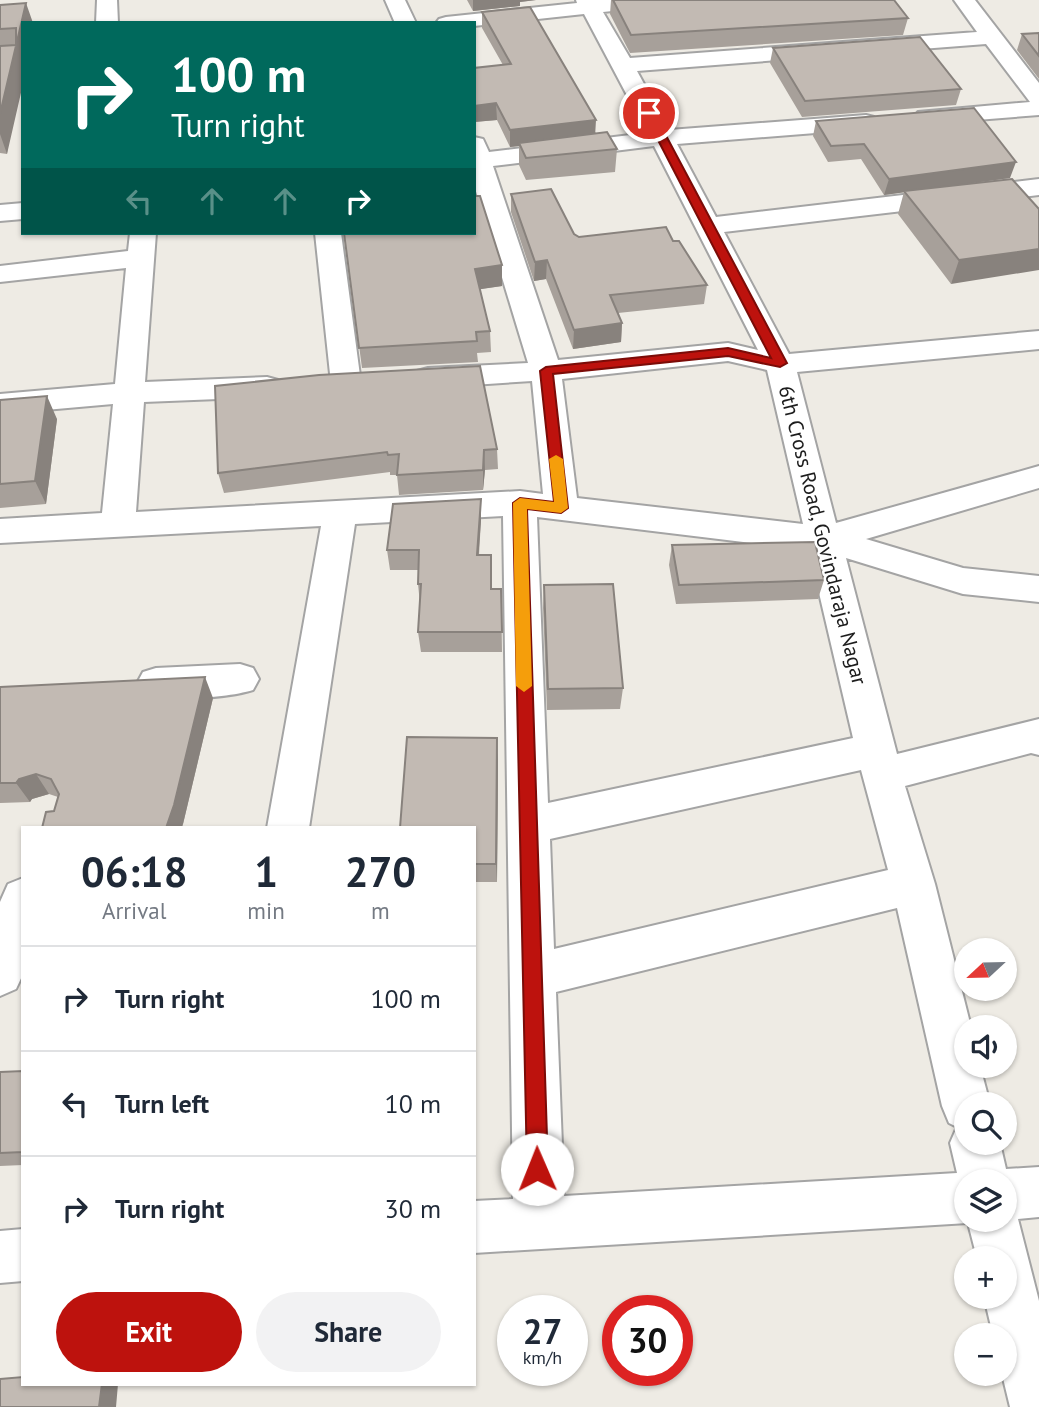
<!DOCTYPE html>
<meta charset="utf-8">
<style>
body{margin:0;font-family:"PT Sans",sans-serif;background:#f2f2f3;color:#1f2937;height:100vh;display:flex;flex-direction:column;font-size:26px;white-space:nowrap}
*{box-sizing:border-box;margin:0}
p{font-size:23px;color:#747a83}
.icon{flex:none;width:38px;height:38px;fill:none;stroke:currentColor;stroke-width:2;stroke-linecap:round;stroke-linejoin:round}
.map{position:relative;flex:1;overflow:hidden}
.drawer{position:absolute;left:21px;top:826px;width:455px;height:560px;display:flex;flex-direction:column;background:#fff;border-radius:0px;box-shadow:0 2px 5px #0004}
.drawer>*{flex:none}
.hud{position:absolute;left:21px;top:21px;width:455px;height:214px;border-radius:0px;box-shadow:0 2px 5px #0004;background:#00695c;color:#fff;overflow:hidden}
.needle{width:46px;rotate:248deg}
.tools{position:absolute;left:954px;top:938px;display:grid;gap:14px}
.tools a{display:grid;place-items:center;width:63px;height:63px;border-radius:50%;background:#fff;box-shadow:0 2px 5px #0004;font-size:35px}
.speed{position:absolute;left:497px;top:1295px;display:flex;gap:14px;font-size:35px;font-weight:700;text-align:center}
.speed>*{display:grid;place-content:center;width:91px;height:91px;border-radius:50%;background:#fff;box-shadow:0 2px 5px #0004;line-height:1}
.speed small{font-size:18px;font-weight:400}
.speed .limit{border:10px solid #d22;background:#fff;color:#111}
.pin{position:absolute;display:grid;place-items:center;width:60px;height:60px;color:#fff;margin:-30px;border:4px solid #fff;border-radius:50%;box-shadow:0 2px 7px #0007}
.me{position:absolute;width:77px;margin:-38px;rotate:359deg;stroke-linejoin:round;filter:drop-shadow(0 0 5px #0008)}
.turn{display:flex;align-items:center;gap:24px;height:147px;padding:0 35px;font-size:32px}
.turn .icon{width:91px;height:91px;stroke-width:2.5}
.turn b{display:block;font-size:49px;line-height:60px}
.lanes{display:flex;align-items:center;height:66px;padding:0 35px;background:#0003;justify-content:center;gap:35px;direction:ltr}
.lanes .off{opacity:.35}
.eta{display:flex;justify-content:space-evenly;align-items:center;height:119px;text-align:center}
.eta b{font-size:42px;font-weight:600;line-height:49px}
.button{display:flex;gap:14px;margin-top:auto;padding:14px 35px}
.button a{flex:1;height:80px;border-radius:42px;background:#bd120d;color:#fff;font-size:28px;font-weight:600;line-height:80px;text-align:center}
.button a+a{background:#f2f2f3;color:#1f2937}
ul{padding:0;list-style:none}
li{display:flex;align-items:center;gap:21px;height:105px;padding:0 35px;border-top:2px solid #e0e1e3}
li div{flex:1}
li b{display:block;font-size:26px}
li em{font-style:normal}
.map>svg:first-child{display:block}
</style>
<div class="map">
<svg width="1039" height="1407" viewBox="0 0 1039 1407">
<rect width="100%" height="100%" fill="#eeebe4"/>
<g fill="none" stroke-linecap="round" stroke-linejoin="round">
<g stroke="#a4a4a4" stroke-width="4">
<path id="minor" d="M97,0H117L118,23H96Z
M385,0H405L416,23H395Z
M576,0H670L667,4L660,6L603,12L630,58L977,32L954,0H975L1039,83V115L926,124L918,122L914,117L918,112L1030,102L986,44L637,71L669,130L866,115L874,117L878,122L874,127L866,129L677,144L716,217L1039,179V195L724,232L789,354L1039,331V349L797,372L836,523L1039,466V488L866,539L963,568L1039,576V602L963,594L846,558L897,754L1039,719V755L1031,753L905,786L935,884L971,1027H966V1066H980L990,1104H966V1143H1000L1006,1169L1039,1167V1217L1018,1219L1039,1301V1407H1010L1002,1374H1004V1335H993L984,1297H1004V1258H977L968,1223L474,1253V1201L513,1199L503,516L355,524L309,828H267L321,526L0,543V519L102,513L113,404L0,414V394L115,384L126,268L0,282V266L128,251L130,233H156L145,382L267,377L278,380L282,387L278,394L267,397L144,402L136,512L520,491L543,494L532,381L428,388L417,385L413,378L417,371L428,368L528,363L474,185V137L483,139L489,152L647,133L584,14L474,26V23H436L439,19L446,17L577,3ZM654,146L758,350L728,343L558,360L493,166ZM728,361L767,370L803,524L577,498L562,379ZM537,517L809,550L853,738L548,803ZM861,770L888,870L554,949L550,839ZM897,908L942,1106L949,1123L957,1127L950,1143L957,1173L564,1196L556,992ZM966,1181H1004V1220H966Z
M23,203V219L0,221V205Z
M315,233H341L361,383L357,390L346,393L335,390L331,383Z
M240,664L253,668L259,679L253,690C227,698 168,702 143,694L137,683L143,672L156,668Z
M23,878V974L16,989L0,996V902L8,884Z
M23,1229V1281L0,1283V1231Z"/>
</g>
<use href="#minor" fill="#fff" fill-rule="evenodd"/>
</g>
<path fill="#a7a09a" d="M467,0H536L520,2V6L473,11Z
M611,0H894L908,18L903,35L630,53L610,14Z
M26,3L7,154L0,153V5Z
M482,12L596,133L617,149L615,172L526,180L519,165V146L510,147L497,120L474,122V68L503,65L482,28Z
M1039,33V79L1017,50L1022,34Z
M773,48L961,89L956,105L802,117L770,63Z
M816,121L1010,178L935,188L1012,179L951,284L898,214L904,192L884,195L861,159L828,162L813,136Z
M511,194L579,237L673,241L707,285L704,304L618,313L622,323L621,342L573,349L546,279L534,281L511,212Z
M344,233L502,286L480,289L490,331L491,352L477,353L478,362L362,368Z
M215,386L497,449L498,469L485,470L483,490L399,495L397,475H390V472L224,493L218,473Z
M0,400L57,419L46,504L0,508Z
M481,520L479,555L491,589H501L502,652H421L418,632L420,604L418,584V570H390L387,550Z
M672,545L824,580L818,599L676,604L669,565Z
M544,585L623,688L620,709L547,710L543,608Z
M0,687L213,698L183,824L54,811L58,797L49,794L32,799L30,802L0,803Z
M498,759L497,882H474V828Z
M23,1071V1165L0,1166V1072Z"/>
<path fill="#88827d" d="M473,0H536L520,2V6L473,11Z
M26,3L33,23H23V84L7,154L0,134V114Z
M496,103L497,120L474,122V106Z
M596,120L595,137L519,143V146L510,147V130Z
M1016,162L1010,178L884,195L889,179Z
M1039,249V270L951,284L959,260Z
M547,260L546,279L534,281L535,262Z
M502,265V286L475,290V269Z
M622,323L621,342L573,349L574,330Z
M47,396L57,419L46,504L35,481Z
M484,450L485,470L483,490V470Z
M481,499V520L477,575V555Z
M205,677L213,698L183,824L182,828H166Z
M497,738L498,759L497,882L496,864Z
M36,774L49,794L32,799L30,802L16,783L19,779Z
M102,1384H118L116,1407H99Z"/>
<path fill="#c2bab3" stroke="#88827d" stroke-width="2" d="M613,0H894L908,18L631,35Z
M26,3L0,114V46L16,45V28L0,29V5Z
M530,7L596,120L510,130L496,103L474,106V68L511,64L482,12Z
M1039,33V56L1022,34Z
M920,37L961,89L805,101L773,48Z
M974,108L1016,162L889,179L864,144L831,146L816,121Z
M607,132L617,149L526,158L519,143Z
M1012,179L1039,209V249L959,260L904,191Z
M551,189L574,234L579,237L666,227L673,241H679L707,285L610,295L622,323L574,330L547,260L535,262L511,194Z
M474,196H480L502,265L475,269L490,331L476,332L477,341L359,348L344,233H474Z
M480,366L497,449L484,450L483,470L397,475L399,454L388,455L387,452L218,473L215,386L319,375Z
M47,396L35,481L0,484V400Z
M481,499L477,555H491V589H501L502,632H418L421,584H418L419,550H387L393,504Z
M815,542L824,580L679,585L672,545Z
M613,584L623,688L548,689L544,585Z
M205,677L174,805L166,828H42L46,812L54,811L59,794L51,779L36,774L19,779L16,783H0V687Z
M407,737L497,738L496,864H474V828H400Z
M23,1071V1152L0,1153V1072Z
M23,1377V1384H102L99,1407H0V1379Z"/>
<path fill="#bd120d" stroke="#7b0c08" stroke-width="2" d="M649,110L654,113L787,363L780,367L728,356L553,374L568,508L561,513L527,509L548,1169L545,1176L537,1179L530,1176L527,1169L513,503L520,498L554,502L540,371L546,367L728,348L771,358L644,113Z"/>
<path fill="#f59e0b" d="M556,455L563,459L568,508L561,513L527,509L532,686L524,692L516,686L513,503L520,498L554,502L549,459Z"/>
<g text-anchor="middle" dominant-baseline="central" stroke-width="5" stroke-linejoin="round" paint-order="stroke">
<g font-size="21" fill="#1d1d1d" stroke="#fff">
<text transform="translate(823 535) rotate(76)">6th Cross Road, Govindaraja Nagar</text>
</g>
</g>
</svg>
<div class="tools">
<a><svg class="needle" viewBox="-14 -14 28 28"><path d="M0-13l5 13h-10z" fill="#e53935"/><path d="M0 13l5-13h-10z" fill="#747a83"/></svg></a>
<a><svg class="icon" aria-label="sound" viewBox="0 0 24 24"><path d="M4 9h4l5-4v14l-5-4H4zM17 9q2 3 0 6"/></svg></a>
<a><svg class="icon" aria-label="search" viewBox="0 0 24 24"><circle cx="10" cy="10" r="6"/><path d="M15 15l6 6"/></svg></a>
<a><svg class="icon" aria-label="layers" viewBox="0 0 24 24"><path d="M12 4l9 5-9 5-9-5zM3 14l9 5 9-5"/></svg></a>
<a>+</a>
<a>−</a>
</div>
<div class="speed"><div>27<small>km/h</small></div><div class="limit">30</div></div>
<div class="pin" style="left:649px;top:113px;background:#d93025"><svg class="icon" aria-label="arrive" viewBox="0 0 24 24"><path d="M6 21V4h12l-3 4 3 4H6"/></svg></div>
<svg class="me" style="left:537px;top:1169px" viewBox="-20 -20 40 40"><circle r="19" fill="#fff"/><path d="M0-13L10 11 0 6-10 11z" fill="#bd120d"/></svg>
<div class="hud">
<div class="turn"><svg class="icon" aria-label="right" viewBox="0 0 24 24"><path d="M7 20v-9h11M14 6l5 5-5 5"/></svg><div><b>100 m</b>Turn right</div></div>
<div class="lanes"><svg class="icon off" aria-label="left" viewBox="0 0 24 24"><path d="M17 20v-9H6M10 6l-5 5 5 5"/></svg><svg class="icon off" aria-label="ahead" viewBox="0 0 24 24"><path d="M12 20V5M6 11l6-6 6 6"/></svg><svg class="icon off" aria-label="ahead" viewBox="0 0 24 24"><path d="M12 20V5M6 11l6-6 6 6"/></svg><svg class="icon" aria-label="right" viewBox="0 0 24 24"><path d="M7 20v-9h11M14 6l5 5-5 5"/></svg></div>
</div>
<section class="drawer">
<div class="eta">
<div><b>06:18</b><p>Arrival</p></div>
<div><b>1</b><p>min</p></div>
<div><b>270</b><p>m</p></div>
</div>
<ul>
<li><svg class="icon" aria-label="right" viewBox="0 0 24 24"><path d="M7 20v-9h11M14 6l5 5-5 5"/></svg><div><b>Turn right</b></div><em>100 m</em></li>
<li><svg class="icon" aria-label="left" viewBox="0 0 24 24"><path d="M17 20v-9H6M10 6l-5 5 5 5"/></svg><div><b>Turn left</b></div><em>10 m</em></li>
<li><svg class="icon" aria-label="right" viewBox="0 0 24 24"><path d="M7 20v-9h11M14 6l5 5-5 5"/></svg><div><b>Turn right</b></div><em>30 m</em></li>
</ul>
<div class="button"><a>Exit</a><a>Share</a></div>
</section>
</div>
